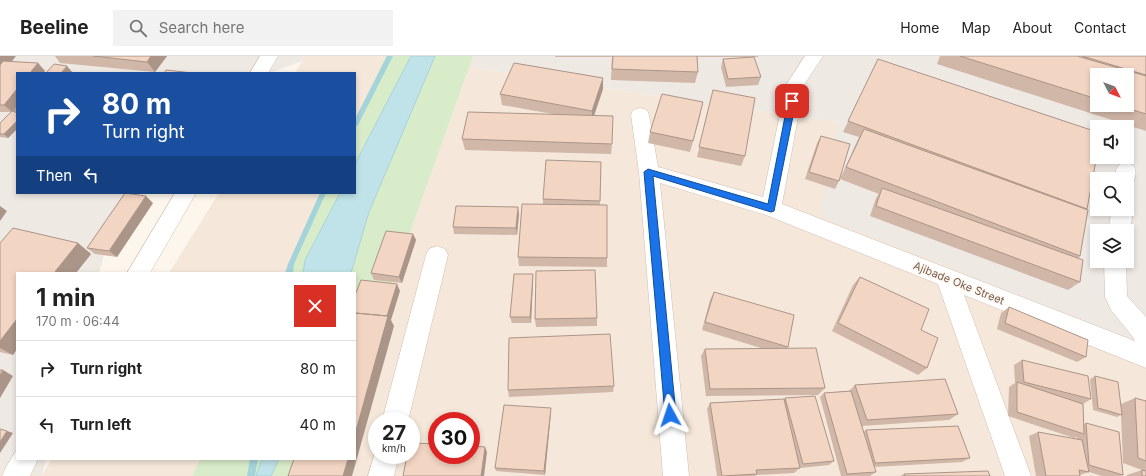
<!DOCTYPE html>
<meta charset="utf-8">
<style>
body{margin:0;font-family:Inter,sans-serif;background:#f2f2f2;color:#222;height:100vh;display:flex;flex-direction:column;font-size:15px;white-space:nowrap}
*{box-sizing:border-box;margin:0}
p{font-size:13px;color:#767676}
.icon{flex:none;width:22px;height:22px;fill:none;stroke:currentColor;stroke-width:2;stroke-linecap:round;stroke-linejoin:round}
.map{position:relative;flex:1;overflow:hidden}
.drawer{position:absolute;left:16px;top:216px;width:340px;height:188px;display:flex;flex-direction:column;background:#fff;border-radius:0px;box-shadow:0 2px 6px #0003}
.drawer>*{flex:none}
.banner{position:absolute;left:16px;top:16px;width:340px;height:122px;border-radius:0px;box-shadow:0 2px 6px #0003;background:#1a4fa0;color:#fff;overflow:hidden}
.needle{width:26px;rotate:132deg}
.tools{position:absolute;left:1090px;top:12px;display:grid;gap:8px}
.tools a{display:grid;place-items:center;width:44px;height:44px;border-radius:0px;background:#fff;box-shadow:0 2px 6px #0003;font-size:20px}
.speed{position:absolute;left:368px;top:356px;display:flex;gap:8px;font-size:20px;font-weight:700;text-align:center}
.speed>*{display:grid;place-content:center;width:52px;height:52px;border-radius:50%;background:#fff;box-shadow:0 2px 6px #0003;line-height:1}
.speed small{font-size:10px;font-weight:400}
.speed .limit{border:6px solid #d22;background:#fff;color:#111}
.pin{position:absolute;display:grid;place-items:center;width:34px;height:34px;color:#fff;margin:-17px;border-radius:8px;box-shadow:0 2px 6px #0006}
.me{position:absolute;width:44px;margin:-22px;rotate:355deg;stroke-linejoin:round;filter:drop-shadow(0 0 3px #0008)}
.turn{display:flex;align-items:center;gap:14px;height:84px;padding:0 20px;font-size:18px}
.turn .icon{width:52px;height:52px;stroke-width:2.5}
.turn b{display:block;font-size:28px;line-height:34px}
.then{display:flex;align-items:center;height:38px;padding:0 20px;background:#0003;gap:8px;font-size:15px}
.round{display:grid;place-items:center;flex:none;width:42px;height:42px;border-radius:0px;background:#f2f2f2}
.overview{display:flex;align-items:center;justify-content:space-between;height:68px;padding:0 20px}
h1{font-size:24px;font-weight:700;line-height:30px}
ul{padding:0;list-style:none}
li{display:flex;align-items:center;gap:12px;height:56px;padding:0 20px;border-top:1px solid #e0e0e0}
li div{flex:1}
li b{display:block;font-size:15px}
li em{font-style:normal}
header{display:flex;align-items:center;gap:24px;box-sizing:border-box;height:56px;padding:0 20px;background:#fff;border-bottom:1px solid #e0e0e0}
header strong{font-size:19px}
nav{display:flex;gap:22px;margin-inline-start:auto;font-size:14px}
.search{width:280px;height:36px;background:#f2f2f2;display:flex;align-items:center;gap:10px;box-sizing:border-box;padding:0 14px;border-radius:0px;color:#767676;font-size:15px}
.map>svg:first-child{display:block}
</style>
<header>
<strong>Beeline</strong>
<div class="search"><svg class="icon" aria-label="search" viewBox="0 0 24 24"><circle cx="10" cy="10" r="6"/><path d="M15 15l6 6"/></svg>Search here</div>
<nav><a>Home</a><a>Map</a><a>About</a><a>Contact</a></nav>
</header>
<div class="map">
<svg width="1146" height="420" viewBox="0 0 1146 420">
<rect width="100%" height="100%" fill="#fdf6ec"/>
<path fill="#f5e8da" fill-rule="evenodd" d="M305,0H386L355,66V17H295Z
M469,11L701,47L838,66L1146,290V420H323L355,403V331ZM377,365H411V399H377ZM437,365H471V399H437Z
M219,137H322L286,217H169Z
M52,403H200L192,420H0V413L42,419Z"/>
<path fill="#efe9e4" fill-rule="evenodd" d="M0,0H305L302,5L270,17H17V137H133L114,163L99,217H17V403H46L42,419L0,413Z
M473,0H1146V290L820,160L838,66L701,47L469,11ZM1097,19H1127V49H1097ZM1097,71H1127V101H1097ZM1097,123H1127V153H1097ZM1097,175H1127V205H1097Z"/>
<path fill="#d8ecc9" d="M386,0H411L355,108V66Z
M435,0H473L355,331V217H351L369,156Z
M322,137H340L305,204L303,217H286Z
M200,403H262L256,420H192Z
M279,403H329L323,420H271Z"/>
<path fill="#bfe3e8" stroke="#a5d3da" d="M411,0H435L369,156L351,217H303L305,204L340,137H355V108Z
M262,403H279L271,420H256Z"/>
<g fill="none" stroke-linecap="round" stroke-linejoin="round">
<path fill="#a5d3da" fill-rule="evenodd" d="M387,0H393L358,69L355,71V63Z
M320,137H326L294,208L293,217H285L288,208Z
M250,403H258L255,420H247Z"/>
<g stroke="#d1beb0" stroke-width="1">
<path id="minor" d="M260,0H278L268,17H250Z
M805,0H823L804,29L782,148L1135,285L1133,281L1111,254L1105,241L1104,205H1126L1127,240L1146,261V312L964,239L1031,420H1005L938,228L766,159L660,127L689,420H663L639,116L631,59L633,54L640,52L647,54L649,59L658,111L763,141L786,29Z
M1126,106L1133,109C1137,116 1136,121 1132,129L1127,130V123H1115L1116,114L1119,109Z
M175,137H196L150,217H127Z
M1127,146L1129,147C1134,156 1132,171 1127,180V175H1108L1112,153H1127Z
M437,190L445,193L448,199L408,365H382L426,199L429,193Z
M377,390V399H399L394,420H368Z
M17,393V403H38L30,420H2L6,411Z"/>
</g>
<use href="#minor" fill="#fff" fill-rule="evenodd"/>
</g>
<path fill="#d1b7a8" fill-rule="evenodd" d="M0,0L12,6L38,7L45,15L43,17H17V73L8,82L0,81V67L11,56H0Z
M55,0H167L155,16L60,7Z
M555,0H758V1H697L698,16L695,27L611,24L612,1H555Z
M940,0H1146V75L937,8ZM1097,19L1127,49H1097Z
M723,3L761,21L758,29L726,31L721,11Z
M878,3L1087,153V154L1080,200L1078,203L1080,226L1068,234L870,160L876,142L879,138L840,123L835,133L805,123L817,87L821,80L840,123L859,81L843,76Z
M603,33L594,60L612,88L611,98L465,94L462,83L558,59L502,49L500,38Z
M713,34L745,100L741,110L697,101Z
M701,57L690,96L648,87L650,76Z
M601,106L600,149L607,202V211L519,210L518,201L543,148V143Z
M153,147L117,201L95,198L87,192Z
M519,158L517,179L454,178L453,171Z
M413,178L416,184L402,227L374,224L371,217Z
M0,187H78L91,198L76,217H17V293L13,299L0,296Z
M860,221L921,274L927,312L918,319L832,275L853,229Z
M533,224L531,267H512L510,261Z
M714,236L788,291L787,292L825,332L818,339L706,340L701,300L705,293H764L702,274L710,244Z
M1009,251L1086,301L1077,306L997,273L1001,257Z
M597,262V270L536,271L535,263Z
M1022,304L1091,343L1083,348L1084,368L1086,367L1123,419L1121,420H1102L1089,416L1080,419V420H1036L1029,380L1038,376L1077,383V381L1074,382L1008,360L1009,331L1015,327L1014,309Z
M1095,320L1121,348L1135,342L1146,345V420H1127V419L1142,414L1123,407L1121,359L1117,361L1093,354L1090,323Z
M855,329L958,358L949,364L862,370L863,376L866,374L970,402L962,406L874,411L876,416L870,420H841L820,341L824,337L849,335Z
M614,330L613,336L509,341L508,334Z
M785,342L834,405L829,409L800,412L794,417L756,419L755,420H717L707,353L710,347L784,343Z
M551,356L545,419L496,415L495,412Z
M904,418L990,420H900Z"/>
<path fill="#aa9588" d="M0,0H16L0,21Z
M151,0H167L155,16L147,6Z
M38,7L45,15L43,17H30Z
M67,10L73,17H61Z
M603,22V33L592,65V55Z
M17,33V50L12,56L4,49Z
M17,65V73L8,82L4,78Z
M146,140L153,147L117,201L109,195Z
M0,150L7,155L0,165Z
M518,151L519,158L517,179L516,172Z
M413,178L416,184L402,227L399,221Z
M78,187L91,198L76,217H54Z
M533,218V224L531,267L530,261Z
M397,228L400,235L391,264L394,270L352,420H343L348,403H355V378L386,261Z
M17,263V293L13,299L0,292V285Z
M3,314L13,320L0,342V320Z
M551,352V356L545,419L544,415Z
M7,375L13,377L0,397V386Z
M485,391L487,396L484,420H481Z"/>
<path fill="#f3d5c3" stroke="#aa9588" d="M93,0H151L147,6Z
M613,0H697L698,16L612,13Z
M960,0H1077L1146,20V58L1117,49H1127V19H1097V43Z
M1082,0H1146V19Z
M754,1L761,21L728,23L723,3Z
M878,3L1097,76V99L1087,153L848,65Z
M3,5L38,7L30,17H17V33L4,49H0V9Z
M514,7L603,22L592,55L500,38Z
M54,8L67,10L61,17H46Z
M166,14L193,17H164Z
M713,34L755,42L745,100L699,91Z
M662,38L703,46L693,85L650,76Z
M17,50V54H14Z
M12,55L15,56L17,57L16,58H17V65L4,78H0V67Z
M468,56L613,60L612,88L462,83Z
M864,73L1088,154L1080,200L846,111Z
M821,80L850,88L839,125L809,116Z
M546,104L601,106L600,145L543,143Z
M882,132L1083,204L1080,226L876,150Z
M125,137L146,140L109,195L87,192Z
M522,148L607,149V202L518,201Z
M456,150L518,151L516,172L453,171Z
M13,172L78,187L54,217H17V263L0,285V187Z
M386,175L413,178L399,221L371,217Z
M595,214L597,262L535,263L536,215Z
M514,218H533L530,261H510Z
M860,221L929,253L921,274L938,282L927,312L838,267Z
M361,224L397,228L387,260L355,257V239Z
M714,236L794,259L788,291L705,266Z
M1009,251L1088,284L1086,301L1005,267Z
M355,257L388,260L355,378Z
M610,278L614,330L508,334L509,282Z
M816,292L825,332L710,333L705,293Z
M1022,304L1088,320L1091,343L1024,326Z
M0,314H3L0,320Z
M1095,320L1118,326L1122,359L1098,352Z
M945,323L958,358L867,364L855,329Z
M1017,326L1083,348L1084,378L1017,356Z
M851,335L876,416L847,418L824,337Z
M815,340L834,405L803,408L785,342Z
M1135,342L1146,345V405L1138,402Z
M784,343L800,412L756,414L757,418L722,420L710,347Z
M504,349L551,352L544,415L495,412Z
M1086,367L1119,376L1123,419L1089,409Z
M958,370L970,402L875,407L866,374Z
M0,373L7,375L0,386Z
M1038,376L1082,384L1089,416L1079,414L1080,420H1046Z
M411,387L437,388V399H471V390L485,391L481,420H403L407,399H411Z
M294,403H348L343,420H288Z
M1142,414L1146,415V420H1142Z
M988,415L990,420H905L904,418Z"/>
<path fill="#1a73e8" stroke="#114b97" d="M792,42L796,45L774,155L771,156L653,120L676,359L674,363L670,364L667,363L665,359L644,116L648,113L768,148L788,45Z"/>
<g text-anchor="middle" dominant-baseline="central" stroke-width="3" stroke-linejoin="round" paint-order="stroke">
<g font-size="11" fill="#7a5c4d" stroke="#fffaf3">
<text transform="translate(959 227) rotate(22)">Ajibade Oke Street</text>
</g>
</g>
</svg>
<div class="tools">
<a><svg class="needle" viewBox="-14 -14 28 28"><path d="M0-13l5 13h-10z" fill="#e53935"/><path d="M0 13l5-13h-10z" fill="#767676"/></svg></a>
<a><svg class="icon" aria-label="sound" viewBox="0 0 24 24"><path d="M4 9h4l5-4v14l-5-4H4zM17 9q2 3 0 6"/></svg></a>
<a><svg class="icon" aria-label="search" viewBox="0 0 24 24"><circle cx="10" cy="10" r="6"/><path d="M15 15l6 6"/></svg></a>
<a><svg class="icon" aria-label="layers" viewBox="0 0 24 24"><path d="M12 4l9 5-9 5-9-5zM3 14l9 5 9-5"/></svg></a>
</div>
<div class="speed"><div>27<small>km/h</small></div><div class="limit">30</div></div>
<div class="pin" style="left:792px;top:45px;background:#d93025"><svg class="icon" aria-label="arrive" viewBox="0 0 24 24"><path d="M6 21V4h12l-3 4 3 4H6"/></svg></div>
<svg class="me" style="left:670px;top:359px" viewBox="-20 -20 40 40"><path d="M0-17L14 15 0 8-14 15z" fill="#1a73e8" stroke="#fff" stroke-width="4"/></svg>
<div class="banner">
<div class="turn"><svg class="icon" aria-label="right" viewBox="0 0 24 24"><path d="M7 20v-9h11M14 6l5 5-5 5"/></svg><div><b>80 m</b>Turn right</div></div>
<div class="then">Then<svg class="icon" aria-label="left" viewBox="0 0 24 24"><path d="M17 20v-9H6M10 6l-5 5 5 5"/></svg></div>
</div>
<section class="drawer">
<div class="overview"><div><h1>1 min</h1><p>170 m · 06:44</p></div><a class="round" style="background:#d93025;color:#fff"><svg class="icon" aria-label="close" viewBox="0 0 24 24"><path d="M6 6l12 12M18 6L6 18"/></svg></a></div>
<ul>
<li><svg class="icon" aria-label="right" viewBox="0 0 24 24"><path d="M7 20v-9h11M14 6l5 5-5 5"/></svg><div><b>Turn right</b></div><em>80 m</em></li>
<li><svg class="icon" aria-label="left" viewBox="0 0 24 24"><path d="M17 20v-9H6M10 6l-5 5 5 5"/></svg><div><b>Turn left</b></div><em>40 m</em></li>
</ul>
</section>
</div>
